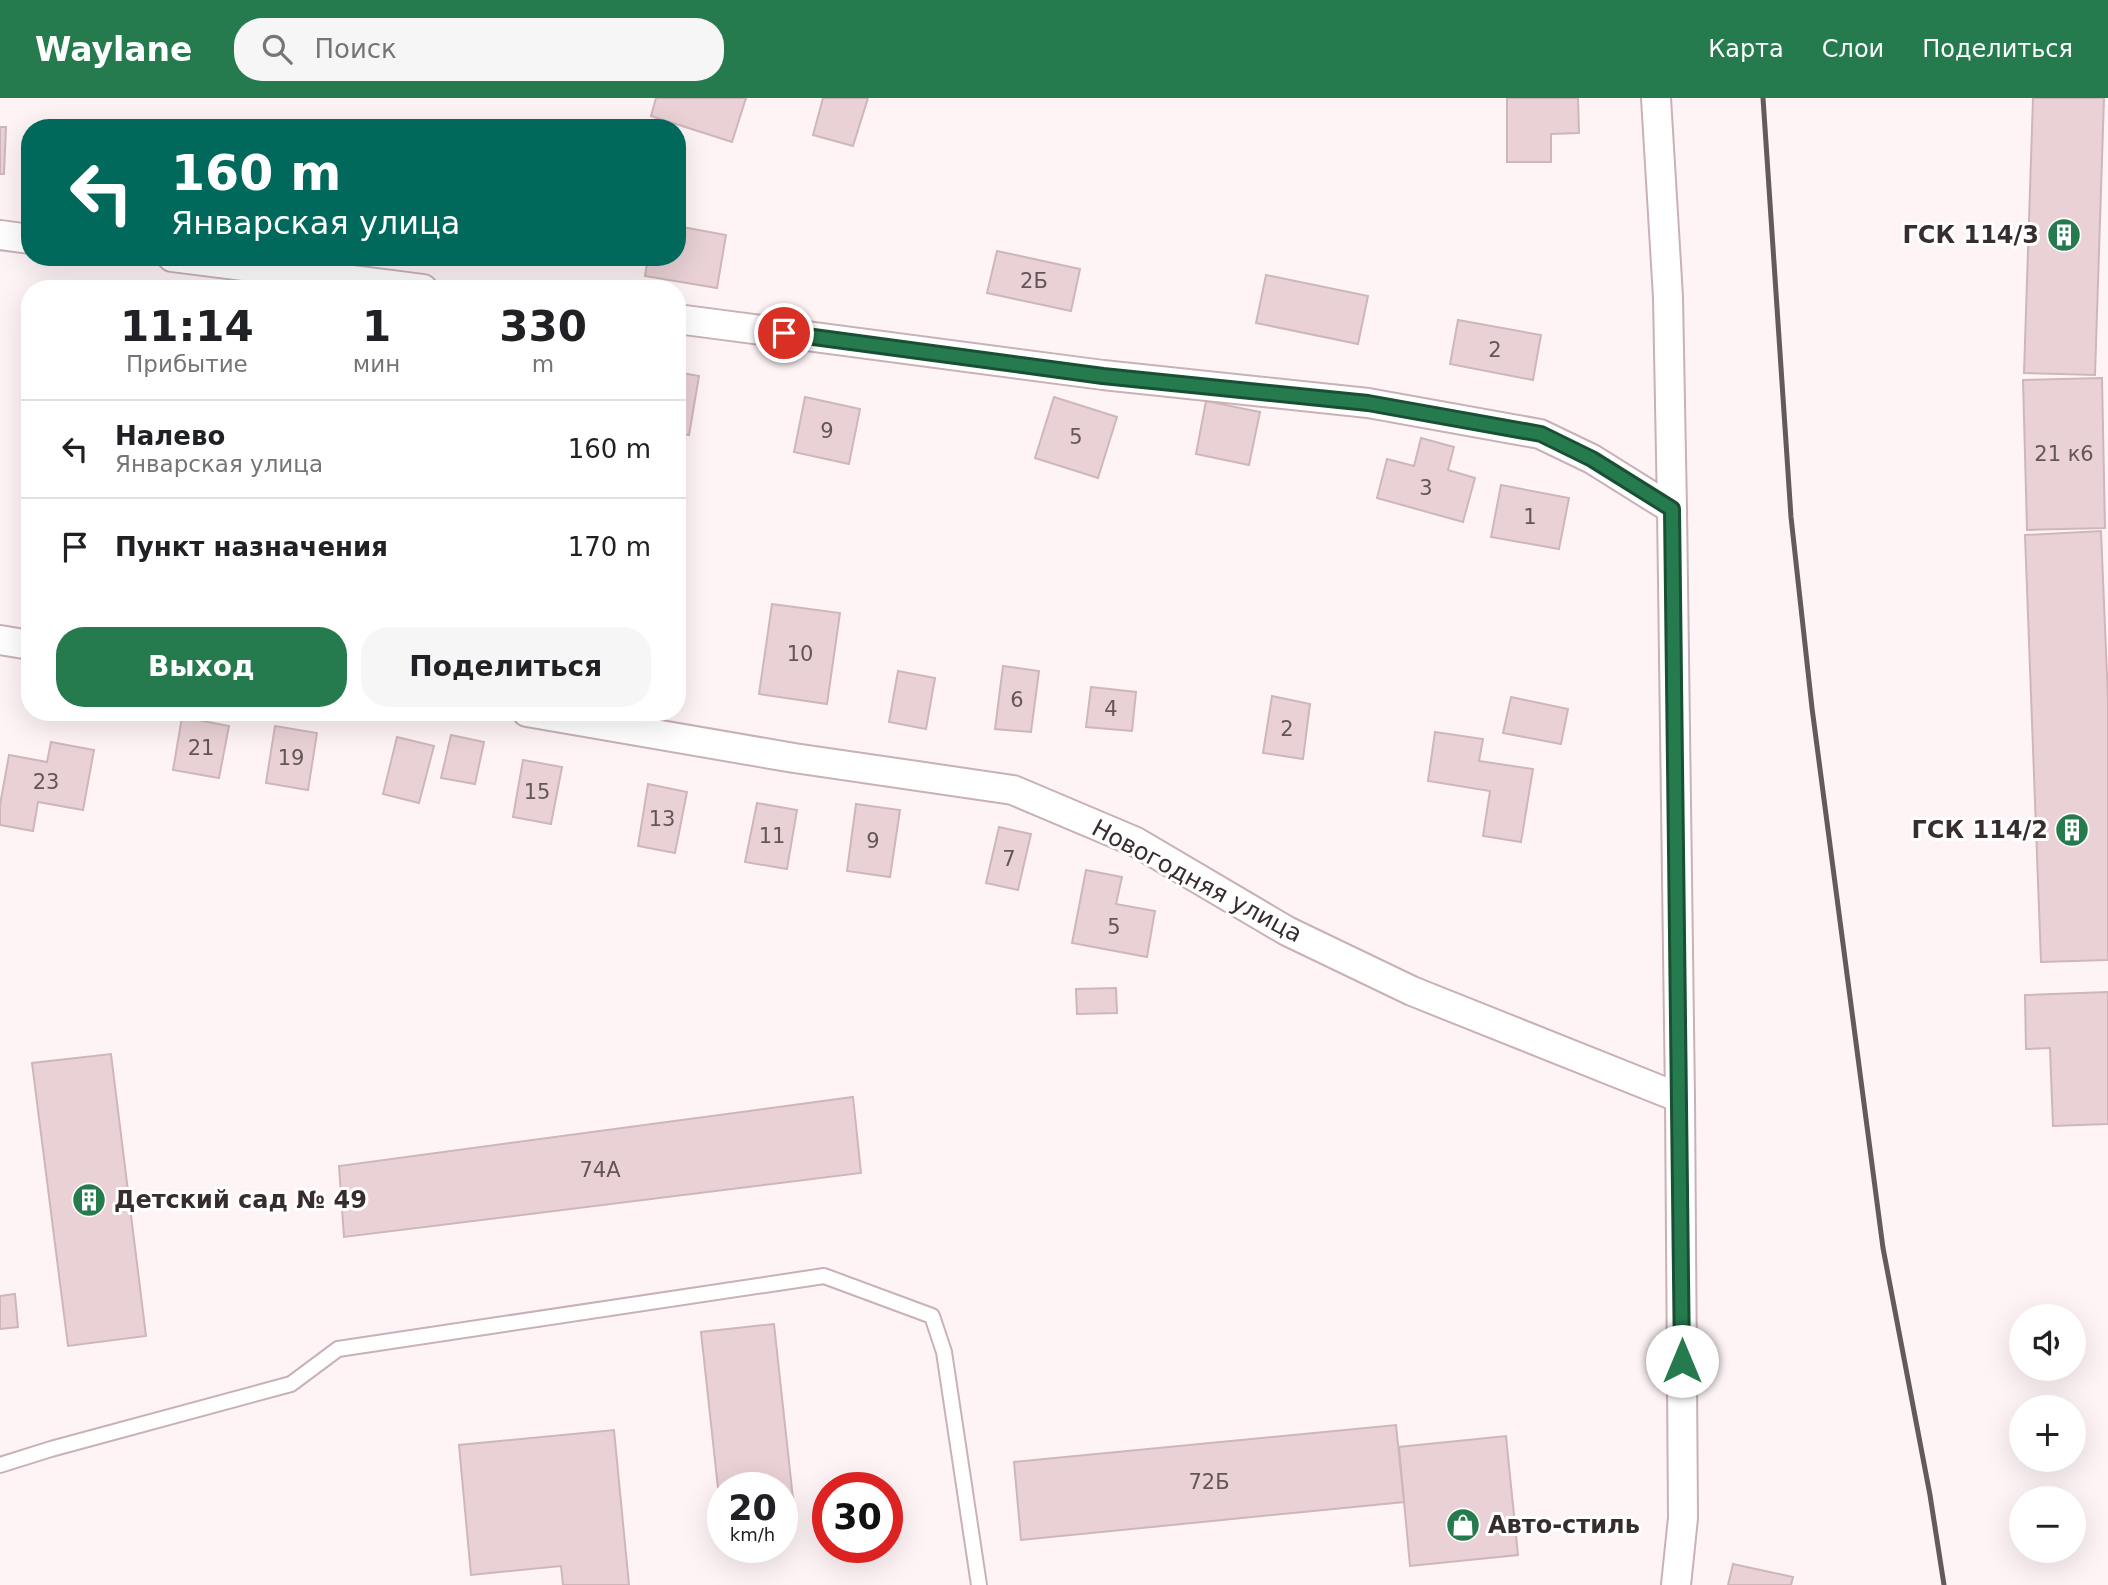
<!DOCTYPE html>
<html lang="ru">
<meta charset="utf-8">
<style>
body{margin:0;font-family:"DejaVu Sans",sans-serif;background:#f6f6f6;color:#202124;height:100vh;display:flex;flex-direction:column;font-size:26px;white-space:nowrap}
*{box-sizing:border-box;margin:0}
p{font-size:23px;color:#757577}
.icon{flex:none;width:38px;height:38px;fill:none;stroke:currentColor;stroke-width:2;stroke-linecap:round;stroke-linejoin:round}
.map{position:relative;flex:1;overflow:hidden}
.drawer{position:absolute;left:21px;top:182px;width:665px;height:441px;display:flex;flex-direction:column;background:#fff;border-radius:28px;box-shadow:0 7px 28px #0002}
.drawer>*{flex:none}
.hud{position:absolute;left:21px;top:21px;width:665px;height:147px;border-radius:28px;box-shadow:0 7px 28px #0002;background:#00695c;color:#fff;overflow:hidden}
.tools{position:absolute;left:2009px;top:1206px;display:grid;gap:14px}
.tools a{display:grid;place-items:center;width:77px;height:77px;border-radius:50%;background:#fff;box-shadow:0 7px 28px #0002;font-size:35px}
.speed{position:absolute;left:707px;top:1374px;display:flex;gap:14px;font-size:35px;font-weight:700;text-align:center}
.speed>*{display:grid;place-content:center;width:91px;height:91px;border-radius:50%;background:#fff;box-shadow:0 7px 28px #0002;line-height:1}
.speed small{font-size:18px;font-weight:400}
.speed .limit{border:10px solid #d22;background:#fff;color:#111}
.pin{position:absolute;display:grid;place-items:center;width:60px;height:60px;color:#fff;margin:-30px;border:4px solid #fff;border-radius:50%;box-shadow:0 2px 7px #0007}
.me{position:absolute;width:77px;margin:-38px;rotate:0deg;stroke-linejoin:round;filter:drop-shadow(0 0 5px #0008)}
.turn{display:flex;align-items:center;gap:24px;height:147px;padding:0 35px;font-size:32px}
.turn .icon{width:91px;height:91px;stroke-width:2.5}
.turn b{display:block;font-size:49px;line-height:60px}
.eta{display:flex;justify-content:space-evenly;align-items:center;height:119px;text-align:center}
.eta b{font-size:42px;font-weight:800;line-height:49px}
.button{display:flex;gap:14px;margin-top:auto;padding:14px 35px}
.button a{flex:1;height:80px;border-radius:28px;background:#267b4e;color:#fff;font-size:28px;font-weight:800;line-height:80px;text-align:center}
.button a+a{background:#f6f6f6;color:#202124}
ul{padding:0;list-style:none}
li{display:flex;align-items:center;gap:21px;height:98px;padding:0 35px;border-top:2px solid #e0e0e0}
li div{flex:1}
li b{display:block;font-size:26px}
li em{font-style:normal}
header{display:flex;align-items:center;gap:42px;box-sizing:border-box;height:98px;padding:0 35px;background:#267b4e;color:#fff}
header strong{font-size:33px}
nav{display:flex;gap:38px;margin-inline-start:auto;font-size:24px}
.search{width:490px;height:63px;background:#f6f6f6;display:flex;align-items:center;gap:18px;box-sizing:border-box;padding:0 24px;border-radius:28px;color:#757577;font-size:26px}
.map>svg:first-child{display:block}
</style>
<header>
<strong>Waylane</strong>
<div class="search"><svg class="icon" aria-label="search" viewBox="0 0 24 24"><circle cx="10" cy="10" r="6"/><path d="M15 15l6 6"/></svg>Поиск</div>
<nav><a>Карта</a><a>Слои</a><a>Поделиться</a></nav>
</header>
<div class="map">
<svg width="2108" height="1487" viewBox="0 0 2108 1487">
<rect width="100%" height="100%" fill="#fef4f6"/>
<path fill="#e9d1d5" stroke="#ceb6ba" stroke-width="2" d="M656,0H746L732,44L651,18Z
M823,0H868L853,48L813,37Z
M1507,0H1578L1579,35L1551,36V64H1507Z
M2033,0H2104L2095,277L2024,275Z
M0,29H6L4,76H0Z
M677,128L726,137L717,190L645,178L648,159H677Z
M997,153L1080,171L1071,213L987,195Z
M1266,177L1368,198L1358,246L1256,225Z
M1458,222L1541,237L1533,282L1450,266Z
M677,274L699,278L689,337L677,335Z
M2102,280L2105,430L2027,432L2023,282Z
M805,299L860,311L849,366L794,354Z
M1054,299L1117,319L1098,380L1035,360Z
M1206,303L1260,314L1249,367L1196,356Z
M1421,340L1454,349L1448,372L1475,380L1463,424L1377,400L1387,361L1414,368Z
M1501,387L1569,400L1559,451L1491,439Z
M2101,433L2108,601V862L2041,864L2025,437Z
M772,506L840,515L827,606L759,596Z
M1003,568L1039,573L1031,634L995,631Z
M898,573L935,580L926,631L889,624Z
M1091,589L1136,594L1132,633L1086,629Z
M1272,598L1310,606L1303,661L1263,655Z
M1511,599L1568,611L1561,646L1503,635Z
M182,619L229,628L219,680L173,672Z
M275,628L317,635L308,692L266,685Z
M1435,634L1483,641L1479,663L1533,671L1521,744L1483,738L1490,693L1428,683Z
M451,637L484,644L475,686L441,680Z
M397,639L434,648L419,705L383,696Z
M51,644L94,652L83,712L38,704L33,733L0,727V707L9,657L47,664Z
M523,662L562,669L551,726L513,719Z
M648,686L687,694L675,755L638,748Z
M757,705L797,712L787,771L745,764Z
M856,706L900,712L890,779L847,773Z
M999,729L1031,736L1018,792L986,785Z
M1086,772L1122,779L1116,806L1155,813L1147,859L1072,845Z
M1116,890L1117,915L1077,916L1076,891Z
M2108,894V1026L2053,1028L2050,950L2026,951L2025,897Z
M111,956L146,1238L68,1248L32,965Z
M853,999L861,1075L344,1139L339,1068Z
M15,1196L18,1229L0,1231V1198Z
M774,1226L795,1419L782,1420V1390H723L722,1427L701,1234Z
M1396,1327L1404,1404L1021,1442L1014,1364Z
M614,1332L629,1487H563L561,1468L471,1477L459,1347Z
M1506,1338L1518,1457L1410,1468L1399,1349Z
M1733,1466L1793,1479L1791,1487H1728Z"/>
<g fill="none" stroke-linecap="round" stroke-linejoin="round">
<g stroke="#c9b1b5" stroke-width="18">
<path id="lane" d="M0,1367L51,1351L291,1286L338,1251L824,1178L932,1218L944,1254L979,1487"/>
</g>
<g stroke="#c9b1b5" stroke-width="32">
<path id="street" d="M1656,0L1668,199L1672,411L1680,1000L1683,1420L1676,1487
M0,137L30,141
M172,159L423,191
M677,221L1103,277L1368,305L1540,336L1592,361L1672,411
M0,542L30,547
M527,614L794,660L1013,692L1136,744L1287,833L1412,893L1680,1000"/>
</g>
<use href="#lane" stroke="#fff" stroke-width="14"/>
<use href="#street" stroke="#fff" stroke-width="28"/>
<path stroke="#645a5c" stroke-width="5" d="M1763,0L1791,419L1812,610L1883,1150L1930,1397L1944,1487"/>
</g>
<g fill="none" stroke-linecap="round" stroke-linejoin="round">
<g stroke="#195033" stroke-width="18">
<path id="route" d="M784,235L1103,278L1368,305L1541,336L1592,361L1672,411L1682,1263"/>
</g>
<use href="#route" stroke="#267b4e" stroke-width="12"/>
</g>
<defs>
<g id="building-disc" transform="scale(1.75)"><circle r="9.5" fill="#267b4e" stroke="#fff"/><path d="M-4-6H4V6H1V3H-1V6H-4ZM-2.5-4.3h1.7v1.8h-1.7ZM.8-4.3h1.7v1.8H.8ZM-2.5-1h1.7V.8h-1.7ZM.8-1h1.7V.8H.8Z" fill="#fff"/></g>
<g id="shop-disc" transform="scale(1.75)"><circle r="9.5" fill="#267b4e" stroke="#fff"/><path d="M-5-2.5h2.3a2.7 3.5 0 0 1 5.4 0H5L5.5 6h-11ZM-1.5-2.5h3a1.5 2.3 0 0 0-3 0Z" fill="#fff"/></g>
</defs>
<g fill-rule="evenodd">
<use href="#building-disc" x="2064" y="137"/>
<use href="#building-disc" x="2072" y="732"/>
<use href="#building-disc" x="89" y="1102"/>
<use href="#shop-disc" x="1463" y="1427"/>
</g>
<g text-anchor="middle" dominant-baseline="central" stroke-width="6" stroke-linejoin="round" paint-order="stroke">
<g font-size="21" fill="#645658">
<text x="1034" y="183">2Б</text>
<text x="1495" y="252">2</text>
<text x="827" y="333">9</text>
<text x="1076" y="339">5</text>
<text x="2064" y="356">21 к6</text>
<text x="1426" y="390">3</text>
<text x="1530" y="419">1</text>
<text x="800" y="556">10</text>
<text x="1017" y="602">6</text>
<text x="1111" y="611">4</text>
<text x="1287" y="631">2</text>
<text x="201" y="650">21</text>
<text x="291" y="660">19</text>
<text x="46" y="684">23</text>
<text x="537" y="694">15</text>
<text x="662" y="721">13</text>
<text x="772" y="738">11</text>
<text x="873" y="743">9</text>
<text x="1009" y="761">7</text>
<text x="1114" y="829">5</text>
<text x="600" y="1072">74А</text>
<text x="1209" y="1384">72Б</text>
</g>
<g font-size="24" font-weight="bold" fill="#372d2f" stroke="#fff" text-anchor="end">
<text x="2039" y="137">ГСК 114/3</text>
<text x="2048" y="732">ГСК 114/2</text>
<text x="114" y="1102" text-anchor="start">Детский сад № 49</text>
<text x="1488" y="1427" text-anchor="start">Авто-стиль</text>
</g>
<g font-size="24" fill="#372d2f" stroke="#fff">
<text transform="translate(1197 783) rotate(28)">Новогодняя улица</text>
</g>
</g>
</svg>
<div class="tools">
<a><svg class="icon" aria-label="sound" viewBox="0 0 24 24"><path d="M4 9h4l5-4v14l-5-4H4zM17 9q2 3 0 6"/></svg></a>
<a>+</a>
<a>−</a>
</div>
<div class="speed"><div>20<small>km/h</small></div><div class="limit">30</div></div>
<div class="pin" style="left:784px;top:235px;background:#d93025"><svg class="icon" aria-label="arrive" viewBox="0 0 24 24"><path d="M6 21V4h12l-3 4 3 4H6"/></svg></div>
<svg class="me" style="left:1682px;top:1263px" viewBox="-20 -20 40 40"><circle r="19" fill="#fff"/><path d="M0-13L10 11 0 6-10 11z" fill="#267b4e"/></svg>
<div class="hud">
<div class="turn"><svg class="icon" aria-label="left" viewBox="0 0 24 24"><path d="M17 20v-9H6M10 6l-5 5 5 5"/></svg><div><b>160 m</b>Январская улица</div></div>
</div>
<section class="drawer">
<div class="eta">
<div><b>11:14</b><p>Прибытие</p></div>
<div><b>1</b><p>мин</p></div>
<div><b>330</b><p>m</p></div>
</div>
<ul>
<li><svg class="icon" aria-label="left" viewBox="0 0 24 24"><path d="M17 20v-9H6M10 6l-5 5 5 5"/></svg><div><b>Налево</b><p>Январская улица</p></div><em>160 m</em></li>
<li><svg class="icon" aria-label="arrive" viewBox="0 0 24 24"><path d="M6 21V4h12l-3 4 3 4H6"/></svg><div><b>Пункт назначения</b></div><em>170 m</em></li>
</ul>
<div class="button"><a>Выход</a><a>Поделиться</a></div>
</section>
</div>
